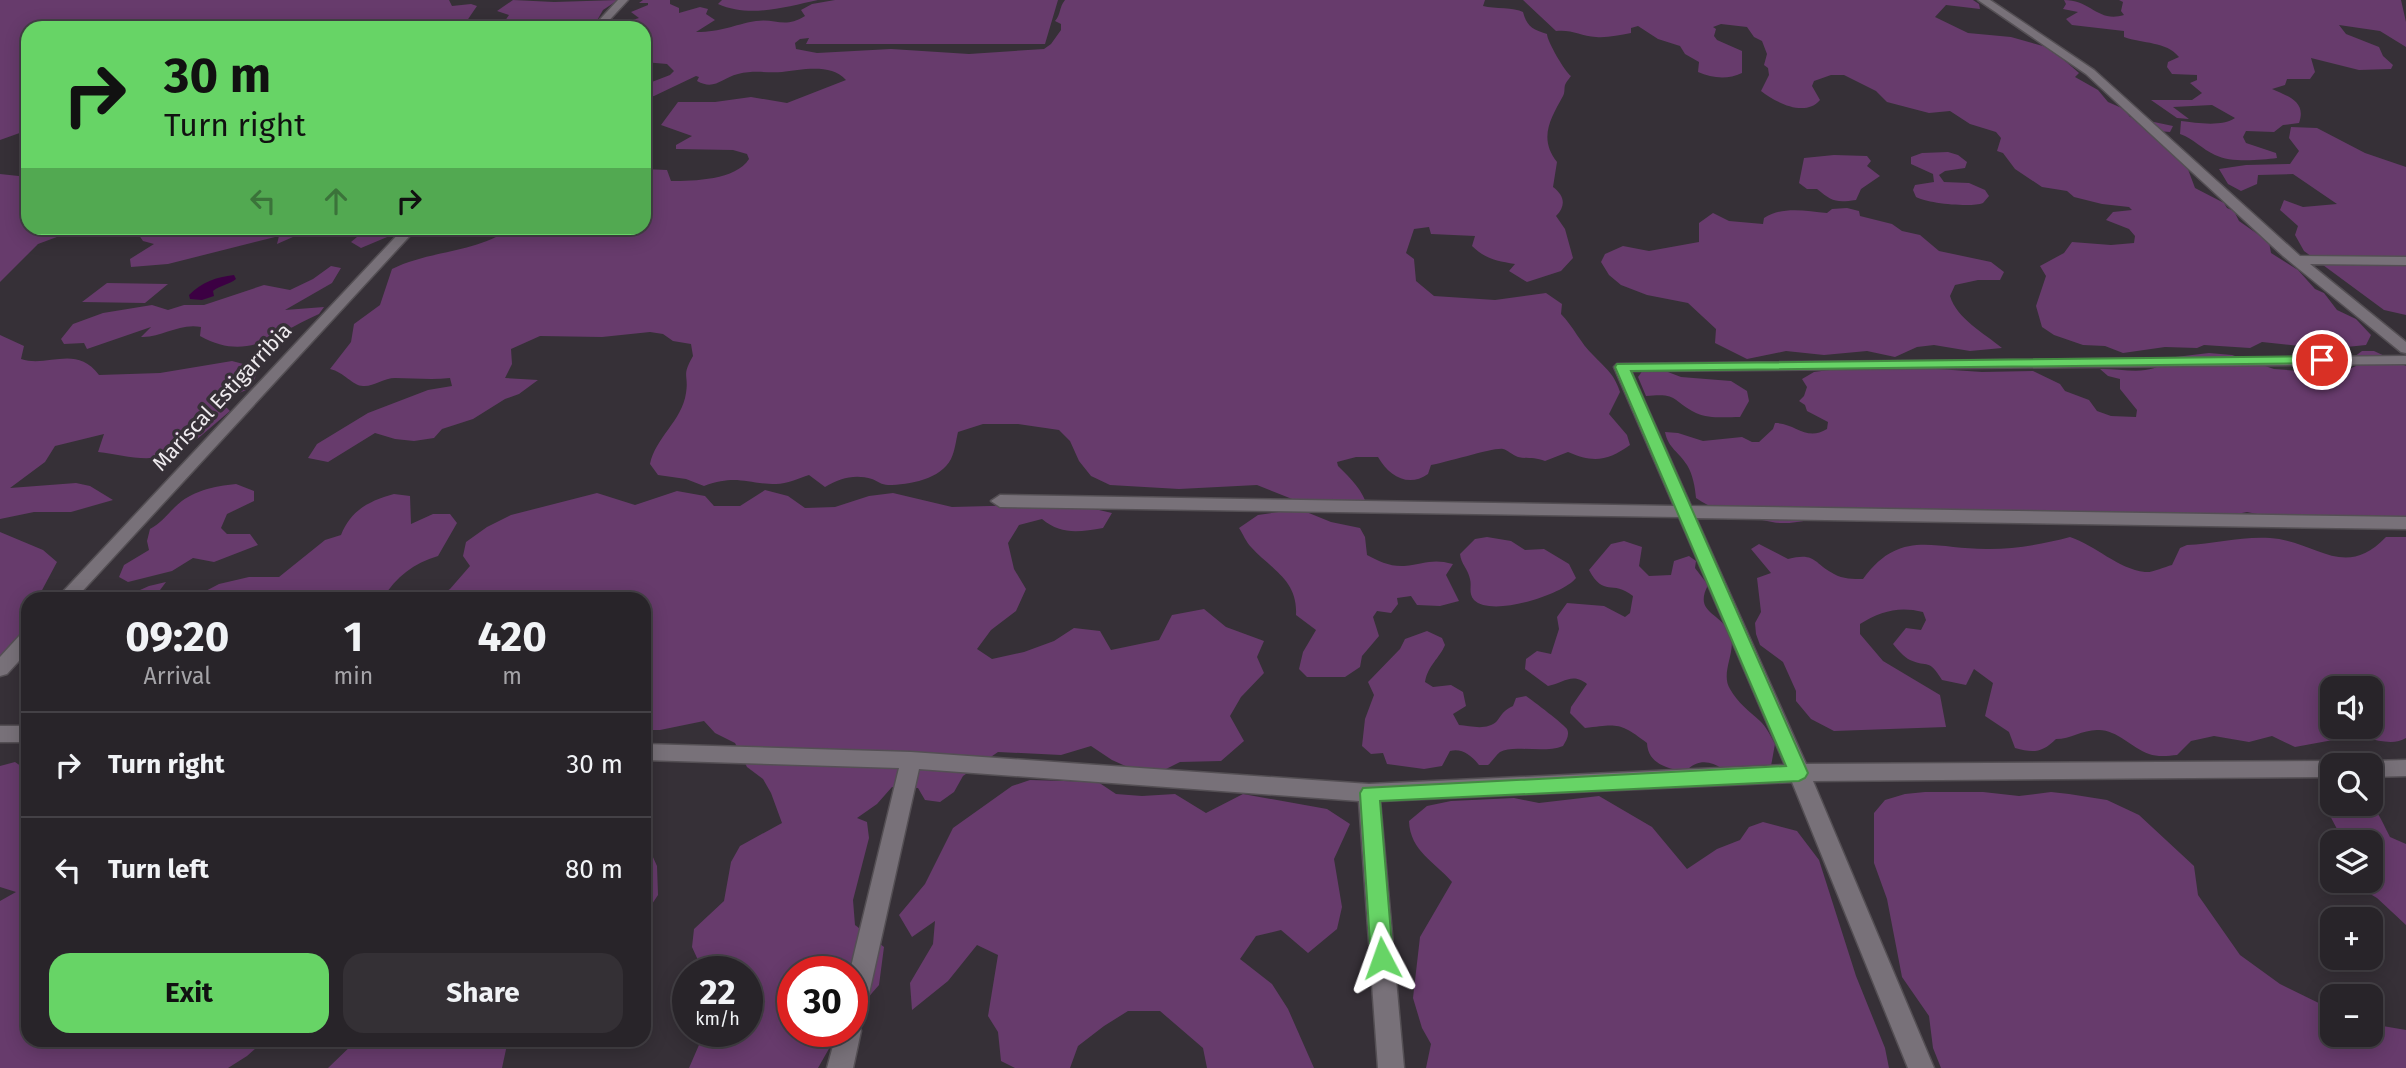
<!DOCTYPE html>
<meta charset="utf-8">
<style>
body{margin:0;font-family:"Fira Sans",sans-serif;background:#343035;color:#f1f3f6;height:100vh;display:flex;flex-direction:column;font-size:26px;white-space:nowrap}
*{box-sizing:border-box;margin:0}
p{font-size:23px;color:#a5a4a8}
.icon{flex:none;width:38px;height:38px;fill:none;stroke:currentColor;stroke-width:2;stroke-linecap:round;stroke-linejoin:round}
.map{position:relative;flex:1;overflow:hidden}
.sheet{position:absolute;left:21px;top:592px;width:630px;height:455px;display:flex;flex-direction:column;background:#282429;border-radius:21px;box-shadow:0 4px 18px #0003,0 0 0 2px #444146}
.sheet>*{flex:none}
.guide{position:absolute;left:21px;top:21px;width:630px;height:214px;border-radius:21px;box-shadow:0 4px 18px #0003,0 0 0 2px #444146;background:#67d466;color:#111;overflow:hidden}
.fabs{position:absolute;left:2320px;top:676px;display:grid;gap:14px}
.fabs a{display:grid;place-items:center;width:63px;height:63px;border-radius:14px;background:#282429;box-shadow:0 4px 18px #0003,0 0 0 2px #444146;font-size:35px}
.speed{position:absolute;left:672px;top:956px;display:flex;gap:14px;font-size:35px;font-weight:700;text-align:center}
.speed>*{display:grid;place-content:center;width:91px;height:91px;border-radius:50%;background:#282429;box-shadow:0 4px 18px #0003,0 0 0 2px #444146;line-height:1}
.speed small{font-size:18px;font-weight:400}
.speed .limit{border:10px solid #d22;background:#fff;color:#111}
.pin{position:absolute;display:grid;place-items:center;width:60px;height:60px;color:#fff;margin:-30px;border:4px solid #fff;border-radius:50%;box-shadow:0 2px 7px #0007}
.me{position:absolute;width:77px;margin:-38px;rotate:356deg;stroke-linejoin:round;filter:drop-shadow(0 0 5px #0008)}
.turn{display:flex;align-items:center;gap:24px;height:147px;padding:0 28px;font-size:32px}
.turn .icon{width:91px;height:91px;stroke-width:2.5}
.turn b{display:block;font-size:49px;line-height:60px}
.lanes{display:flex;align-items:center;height:66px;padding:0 28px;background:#0003;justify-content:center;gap:35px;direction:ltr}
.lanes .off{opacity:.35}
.eta{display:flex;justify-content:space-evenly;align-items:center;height:119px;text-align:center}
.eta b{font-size:42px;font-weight:700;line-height:49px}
.primary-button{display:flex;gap:14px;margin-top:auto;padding:14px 28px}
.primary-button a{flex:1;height:80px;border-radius:21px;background:#67d466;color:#111;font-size:28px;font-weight:700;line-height:80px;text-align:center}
.primary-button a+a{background:#343035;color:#f1f3f6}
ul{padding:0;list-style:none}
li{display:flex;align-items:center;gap:21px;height:105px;padding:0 28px;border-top:2px solid #444146}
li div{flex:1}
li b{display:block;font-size:26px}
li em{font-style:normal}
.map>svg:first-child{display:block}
</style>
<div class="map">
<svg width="2406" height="1068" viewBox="0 0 2406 1068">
<rect width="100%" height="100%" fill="#363037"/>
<path fill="#673b6c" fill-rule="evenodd" d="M0,0H449L452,6L471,4L477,6L462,28H432L434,21H414L396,28H28V130L0,140Z
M513,0L554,2L618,0L603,10L595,24L589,28H500L509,15L497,11Z
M643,0H670V4L679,8V13L700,7L708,9L706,14L715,20L696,32C723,32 732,25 756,21C776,18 784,29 805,16L801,10L812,4L835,0H1058L1045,44H806L809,38L800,39L795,43L796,49L817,53L891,49L969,54L1044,49L1051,44L1061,30V24L1055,21C1061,14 1059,7 1065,0H1485L1483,6C1495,9 1514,7 1523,12C1527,27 1533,30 1547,34C1547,41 1565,72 1571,76C1569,79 1566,82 1565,85C1564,89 1565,93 1563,96C1551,118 1538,138 1557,162L1553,187C1565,196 1566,206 1556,216L1565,229L1573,258L1561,271L1527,282L1509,271L1515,264C1497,261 1485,259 1472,246L1475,236L1431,234L1429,227L1414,229L1406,253L1414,259L1416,281L1434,296L1495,300L1546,293L1562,304L1561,314C1573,326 1581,344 1593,355C1605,368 1614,373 1620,392L1609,414L1627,435L1630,445C1608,461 1593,463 1568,452L1545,461C1535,457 1527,459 1518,457C1512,455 1508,450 1503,449C1495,447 1445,463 1431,465L1428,474C1408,488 1389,476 1378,457H1356L1337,462L1338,466C1352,480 1362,489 1368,508L1353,513L1325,512L1257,485L1179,489L1110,485L1091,476L1079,461L1070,441L1059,430L1018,424H983L958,432C956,440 955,451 951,459C941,479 909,485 888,485C882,485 877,481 872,479C855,474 840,478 825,487L809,475C799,478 787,484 776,484C745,484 738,474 704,486L686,479L658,475L650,464C655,438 682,421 686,393C689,374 681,377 693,356L691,344L673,341L663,334L650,332L602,337L540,336L511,349L512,364L505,378L538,380L519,394L505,399L473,419L442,429L434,438L414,441L395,439L375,433L328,462L308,458L317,444L368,413L428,390L452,386L450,378C431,380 413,378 395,378C384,378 373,387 363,386C353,386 344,372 330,369L351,342L354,324L380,305L392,269C430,250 477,253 511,228H644V169L667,170L671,181C694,181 736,180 749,159L747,154L733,150L676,149V145L692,136L661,125L678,102H715L751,97L787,103L846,80C831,63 801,70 782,72C766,73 754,70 738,74C721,78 715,91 697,81L699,77L696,76L654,96L644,98V85L670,75L674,71L667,64L644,62V28H633L623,23L639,18L631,12L648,5V3H639Z
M722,0H818C785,7 750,18 718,4Z
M1523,0H1973L1979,4L1980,9L1946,5L1935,17L1968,33L2011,37L2050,48L2079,73L2075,77L2098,90L2108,102L2124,109L2130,117L2173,126L2170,132L2145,130L2186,164L2195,188L2224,203L2227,208L2234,211L2239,221L2269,242L2271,253L2298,270L2315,289L2324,293L2337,310L2356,319L2371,335L2366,345L2327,349L2262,342L2250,348L2204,345L2197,348L2165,347L2123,353L2105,346L2083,345L2054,335L2042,327L2036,306L2046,276L2040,266L2064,253L2072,242L2111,245L2134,243L2135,236L2129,229L2106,220L2113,212L2132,210L2129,207L2102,204L2074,197L2067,191L2042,187L2015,169L2003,153L1997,151L2001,138L1996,132L1970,124L1950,111L1929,113L1887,102L1876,91L1844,75H1831L1814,81L1812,86L1820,100C1805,118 1775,102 1761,91L1769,75L1768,68L1764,65L1767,54L1762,41L1754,37L1747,27L1721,24L1713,27L1716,29L1714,36L1717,40L1742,51V73C1727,80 1712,78 1698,72L1699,62L1685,54L1680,46L1658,39L1638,26L1631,28V33C1619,35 1607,38 1596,37C1581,36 1571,29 1556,31Z
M2064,0C2091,0 2098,23 2124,15L2121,11L2123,2L2119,0H2401L2406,22V47L2380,31L2339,25L2346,34L2379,47L2383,56L2393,65L2391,69L2359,70L2311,58L2315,72L2310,79H2287L2285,85L2272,89C2287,96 2307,101 2299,123L2283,125L2274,132L2246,131L2243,137L2246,143L2276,153L2277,158C2260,160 2231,163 2215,155C2202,149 2194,139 2180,134L2181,121C2197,123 2222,127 2235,118L2212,105L2173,107L2189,119L2177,118L2151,100H2192L2202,93L2190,83L2197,80V75L2172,74L2167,67L2168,62L2179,57C2166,41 2143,44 2124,37V31L2072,25L2066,19L2078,12L2063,9L2066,4Z
M2291,127L2317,128L2365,153L2406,167V315L2384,310L2304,251L2295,235L2298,226L2280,210L2284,200L2303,207L2337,204L2293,174L2258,175L2257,184L2241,191L2228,184L2219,169L2246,165L2290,164L2299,151L2289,138Z
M1948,152L1958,155L1967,162L1965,168L1945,171L1939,175L1944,182L1969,183L1985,190L1989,196L1983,203C1971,208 1926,203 1916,197L1913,190L1915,185L1934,182L1933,174L1911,164V157L1922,153Z
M1834,155L1867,156L1871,161L1867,166L1880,176L1861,189L1856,200C1835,203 1832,201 1817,189H1807L1799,183L1804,158Z
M0,174L28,177V228H81L38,244L0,282Z
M1847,208L1859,211L1860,216L1892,224L1902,231L1920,235L1939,251L1991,262L2004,272L2000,280H1978L1955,285L1950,296C1957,319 1984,333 2002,348L1970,351L1934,345L1917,347L1895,357L1867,351L1824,355L1786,351L1747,359L1715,343L1716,329L1688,303L1647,295L1621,285L1609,275L1601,262L1605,254L1623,246L1649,251L1699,242V223L1713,213L1729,221L1763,224L1764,218C1782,206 1806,211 1827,213L1832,209Z
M107,228H336L329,234L302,233L277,244L279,236L168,264L131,267L130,259L154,244L143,241L136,231L95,236Z
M363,228H400L399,232L361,248L351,242L363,232Z
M331,266L341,268L332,283L285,310L324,307L319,314C275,333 249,363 200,336L201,327C178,323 162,338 141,337L151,327L87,349L84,343L64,344L61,339L73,324L103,313L152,305L168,310L184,305H204L264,285L290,290L313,279Z
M107,283L168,284L145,303L82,302Z
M0,335L24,346L21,359C48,368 76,344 99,375L160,373L232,361L251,366L257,373L251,388L220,401L230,411L189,446L156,464L152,458C132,459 117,454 98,452L104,434L55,446L45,462L10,488L76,483L90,486L113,500L71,512H34L0,519Z
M2362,351H2374L2406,366V522L2277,518L2247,512L2217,518L1980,520C1963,525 1942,517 1922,517C1892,517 1861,516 1830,518C1811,518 1791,526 1772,522C1745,516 1719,514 1696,498C1695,487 1693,475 1687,465C1679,452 1668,448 1665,432L1678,433L1703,441L1742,437L1752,442H1759L1773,429L1775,423C1796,423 1806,442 1827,429L1828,422L1807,411L1805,405L1799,401L1804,396L1807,387L1802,379L1814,372L1837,369L1871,370L1908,367L1982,372L2033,371L2060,384L2065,391L2089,400L2097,411L2111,416L2136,417L2137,410L2120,389V379L2108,376L2100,369C2122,368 2154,378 2167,358L2209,353L2232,355L2274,369L2337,374L2356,366L2354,357Z
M1660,369L1681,377L1731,381L1747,391L1749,401L1740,417C1726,417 1709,419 1696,413C1670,400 1680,393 1646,396L1638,377L1643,370Z
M236,484L254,491V501L227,514L221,528L227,534H250L258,545L214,562L193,558L172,571L128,582L119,577L124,565L149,550L147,541L150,529C161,523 166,516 175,507C191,491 214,486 236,484Z
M765,490L788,496L805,508L835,507L869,496L893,493L952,507L1073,504L1112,513L1103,528C1079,532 1061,535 1042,519L1019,525L1008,543L1014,569L1026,589L1016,611L991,630L977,649L992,659L1024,652L1054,641L1074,628L1100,631L1111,650L1159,640L1172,615L1204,609L1226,627L1264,641L1257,657L1264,673L1241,697L1230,716L1244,741L1221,761L1180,762L1150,777L1112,760L1091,746L1061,755L998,752L963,776L954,792L940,802L925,800L918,788L892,787L877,804L857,818L867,822L869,838L853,900L855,925L884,947L879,985L852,1016V971H793V1031H839L818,1068H689L705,1031H747V971H703L692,947L694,929L724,901L731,862L740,846L782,823L771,793L763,779L747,767L735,743L715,733L704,721L660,730H644V598H436L450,589L470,566L463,556L466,542L487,527L511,515L597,493L635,505L677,491L705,496L714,506H740Z
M394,494L410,496L411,524L433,514H450L457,523L438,556C414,563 396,577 383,598H122L149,586L166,582L157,594L172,597L200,594L219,584L249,577H279L325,540L341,535C351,510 369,501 394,494Z
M1299,509L1331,522L1360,528L1365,537L1367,555C1378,561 1391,567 1404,566C1425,564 1432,558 1453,564L1446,575L1459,601L1440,606L1417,605L1411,596L1397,598L1398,604L1391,613L1377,611L1373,617L1379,636L1362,656L1360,667L1345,677H1307L1299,669L1303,652L1316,630L1296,615C1298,580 1272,570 1251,547C1246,542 1243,534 1239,528L1258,515Z
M0,532L43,550L57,562L41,592L42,598H28V630L0,656Z
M1487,537L1511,541L1525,550L1544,549L1569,564L1576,578C1564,594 1492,618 1474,600C1468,593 1472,586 1470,579C1468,569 1461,564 1460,554L1475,539Z
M2070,537C2095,545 2118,569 2145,572C2152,573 2164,567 2172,565L2180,548L2187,545C2214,544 2243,536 2270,538C2317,541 2344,581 2386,537H2406V738C2389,749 2362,734 2342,732L2333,740L2295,747L2272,736L2249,742L2214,736L2191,741L2177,755C2168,756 2157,757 2149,754C2132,748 2117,730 2099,730C2084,729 2071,739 2056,739C2042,753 2033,753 2015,748L2009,732L1985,716L1993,683L1974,669L1966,685L1942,680C1929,658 1928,668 1910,660C1904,657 1897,649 1893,644L1906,628L1921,630L1926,620L1923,612C1899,606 1881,611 1860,624V634L1883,661L1940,695L1946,727L1834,731L1811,719L1796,701V691L1783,662L1760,645L1756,634L1755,623L1761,612L1757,578L1771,573L1751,549L1759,544L1788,559C1816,552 1813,563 1834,574C1843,579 1853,579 1863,579C1901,527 1935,550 1990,549C2016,549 2044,544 2070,537ZM2333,688H2371V726H2333Z
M1624,541L1642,547L1639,566L1649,576L1671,575L1674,561L1689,556L1696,561L1695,568L1708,585C1694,612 1718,612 1728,630C1740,648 1719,671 1730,689C1738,703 1749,711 1760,721C1766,726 1771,737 1775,744L1769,777L1739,782C1723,768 1704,751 1685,772C1667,768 1648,764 1647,743C1620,722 1617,724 1585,728L1570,713L1571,707L1587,684C1572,672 1564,683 1548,686L1525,669L1526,659L1537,651L1551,654L1559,629L1557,617L1567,603L1604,606L1625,617L1630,613L1633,596C1612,579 1604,598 1589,570L1611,544Z
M1427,631L1442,638L1445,645C1439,659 1428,665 1425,682L1433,687L1451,685L1463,692L1466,706L1453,714L1459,725C1471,726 1487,731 1497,721C1503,713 1504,710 1513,706L1516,698L1526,696C1532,700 1566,726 1567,729C1570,735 1566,741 1563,746C1543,754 1513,744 1500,752C1496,755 1492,762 1488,765H1479C1471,755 1462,748 1450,751L1442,766L1424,769L1387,764L1383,753L1371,754L1362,746L1365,719L1374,695L1368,682L1400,649L1405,639Z
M15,762L28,771V1040H265L247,1056L228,1068H0V901L16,892L0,887V766Z
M1030,780L1098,782L1116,794L1142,796L1175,794L1206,813L1243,794L1327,809L1350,824L1334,859L1342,907L1337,929L1308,953L1281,930L1256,936L1240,959L1272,984L1288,1009L1314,1068H1207L1203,1048L1160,1011H1128L1104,1026L1078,1046L1070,1068H1015L1001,1061L998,1032L988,1016L998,955L977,945L948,981L912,1010L910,983L933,944L935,921L912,937L899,915L925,884L953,828L1012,786Z
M1925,792H1983L2019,796L2051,792L2069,794L2107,800L2139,815L2194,866L2198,895L2240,955L2280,984L2333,1010V1034H2371V1024L2406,1030V1068H1941L1933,1048L1929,1016L1902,977L1887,899L1874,863V813L1885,800L1905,794Z
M1599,796L1652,827L1687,869L1717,849L1740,840L1749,827L1763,822L1797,831L1819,860L1856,976L1885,1048L1889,1068H1426L1431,1044L1422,1028L1413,998L1420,937L1452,882C1435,862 1410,851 1409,821L1427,806L1451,801L1514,798L1539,803Z
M2335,803C2376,803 2372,801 2390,837L2406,844V925L2377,898L2355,885L2338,880H2371V842H2337V829L2327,810Z
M644,817L651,828L647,844L657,866L658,895L644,916Z
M357,1040H508L502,1068H328Z"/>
<path fill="#3c0043" d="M234,275L236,279C229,285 220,285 213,291L214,296L202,300L190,299L189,295C202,282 216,277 234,275Z"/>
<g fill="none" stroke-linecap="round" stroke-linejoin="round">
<g stroke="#544f54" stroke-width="3">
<path id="minor" d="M618,0H628L602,28H592Z
M1978,0H1990L2094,70L2300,256L2406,257V265L2310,264L2406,342V353L2401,352L2283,256L2086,74Z
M404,228H417L76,598H57Z
M2406,356V364L1631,371L1691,506L2406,517V529L1696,518L1806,764L2333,761L2341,765H2333V777L1813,781L1934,1068H1908L1792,782L1380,801L1404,1068H1378L1359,801L919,769L864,1016L859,1025L861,1031L853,1068H827L837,1031H852L850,971L899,768L644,760V744L911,752L1369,784L1785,765L1679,517L1000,507L991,501L1000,495L1674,506L1614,367L1617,364Z
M28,632V651L7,674L0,676V657L21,634Z
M0,726H28V742H0Z
M2406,760V776L2371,777V765H2363L2371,761Z"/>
</g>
<use href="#minor" fill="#787179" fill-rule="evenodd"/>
</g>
<path fill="#67d466" stroke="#438a42" stroke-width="2" d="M2322,356L2327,358V363L1631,371L1808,773L1805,778L1799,781L1380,801L1393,958L1390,965L1382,968L1375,965L1371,958L1360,793L1363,788L1786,766L1615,367L1617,364Z"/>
<g text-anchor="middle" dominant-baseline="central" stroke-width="7" stroke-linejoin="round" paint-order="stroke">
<g font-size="21" fill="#efebef" stroke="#363037">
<text transform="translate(222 397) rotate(-47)">Mariscal Estigarribia</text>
</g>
</g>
</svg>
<div class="fabs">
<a><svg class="icon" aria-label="sound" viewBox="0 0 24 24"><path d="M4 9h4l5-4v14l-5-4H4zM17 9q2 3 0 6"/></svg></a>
<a><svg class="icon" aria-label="search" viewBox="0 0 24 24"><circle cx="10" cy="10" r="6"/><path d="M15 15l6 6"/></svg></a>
<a><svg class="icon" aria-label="layers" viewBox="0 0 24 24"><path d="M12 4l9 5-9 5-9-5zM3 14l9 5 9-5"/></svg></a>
<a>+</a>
<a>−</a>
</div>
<div class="speed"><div>22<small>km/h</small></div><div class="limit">30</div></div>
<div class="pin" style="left:2322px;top:360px;background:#d93025"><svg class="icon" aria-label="arrive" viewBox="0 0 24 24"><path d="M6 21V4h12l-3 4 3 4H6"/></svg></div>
<svg class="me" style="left:1382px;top:958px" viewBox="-20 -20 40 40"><path d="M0-17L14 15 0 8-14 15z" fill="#67d466" stroke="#fff" stroke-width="4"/></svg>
<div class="guide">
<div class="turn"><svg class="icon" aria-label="right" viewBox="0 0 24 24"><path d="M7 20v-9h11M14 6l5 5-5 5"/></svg><div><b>30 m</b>Turn right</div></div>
<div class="lanes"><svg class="icon off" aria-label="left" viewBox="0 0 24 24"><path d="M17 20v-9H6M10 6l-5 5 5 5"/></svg><svg class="icon off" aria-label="ahead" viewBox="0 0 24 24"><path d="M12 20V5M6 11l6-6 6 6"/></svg><svg class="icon" aria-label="right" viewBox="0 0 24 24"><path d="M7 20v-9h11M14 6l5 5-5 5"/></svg></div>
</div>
<section class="sheet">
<div class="eta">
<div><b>09:20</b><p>Arrival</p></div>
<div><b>1</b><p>min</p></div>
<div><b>420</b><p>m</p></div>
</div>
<ul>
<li><svg class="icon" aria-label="right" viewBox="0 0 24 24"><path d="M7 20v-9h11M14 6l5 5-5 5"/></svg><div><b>Turn right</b></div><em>30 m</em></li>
<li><svg class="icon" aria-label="left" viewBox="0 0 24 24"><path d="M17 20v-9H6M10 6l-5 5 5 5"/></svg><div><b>Turn left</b></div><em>80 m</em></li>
</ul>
<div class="primary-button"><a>Exit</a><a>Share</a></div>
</section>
</div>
